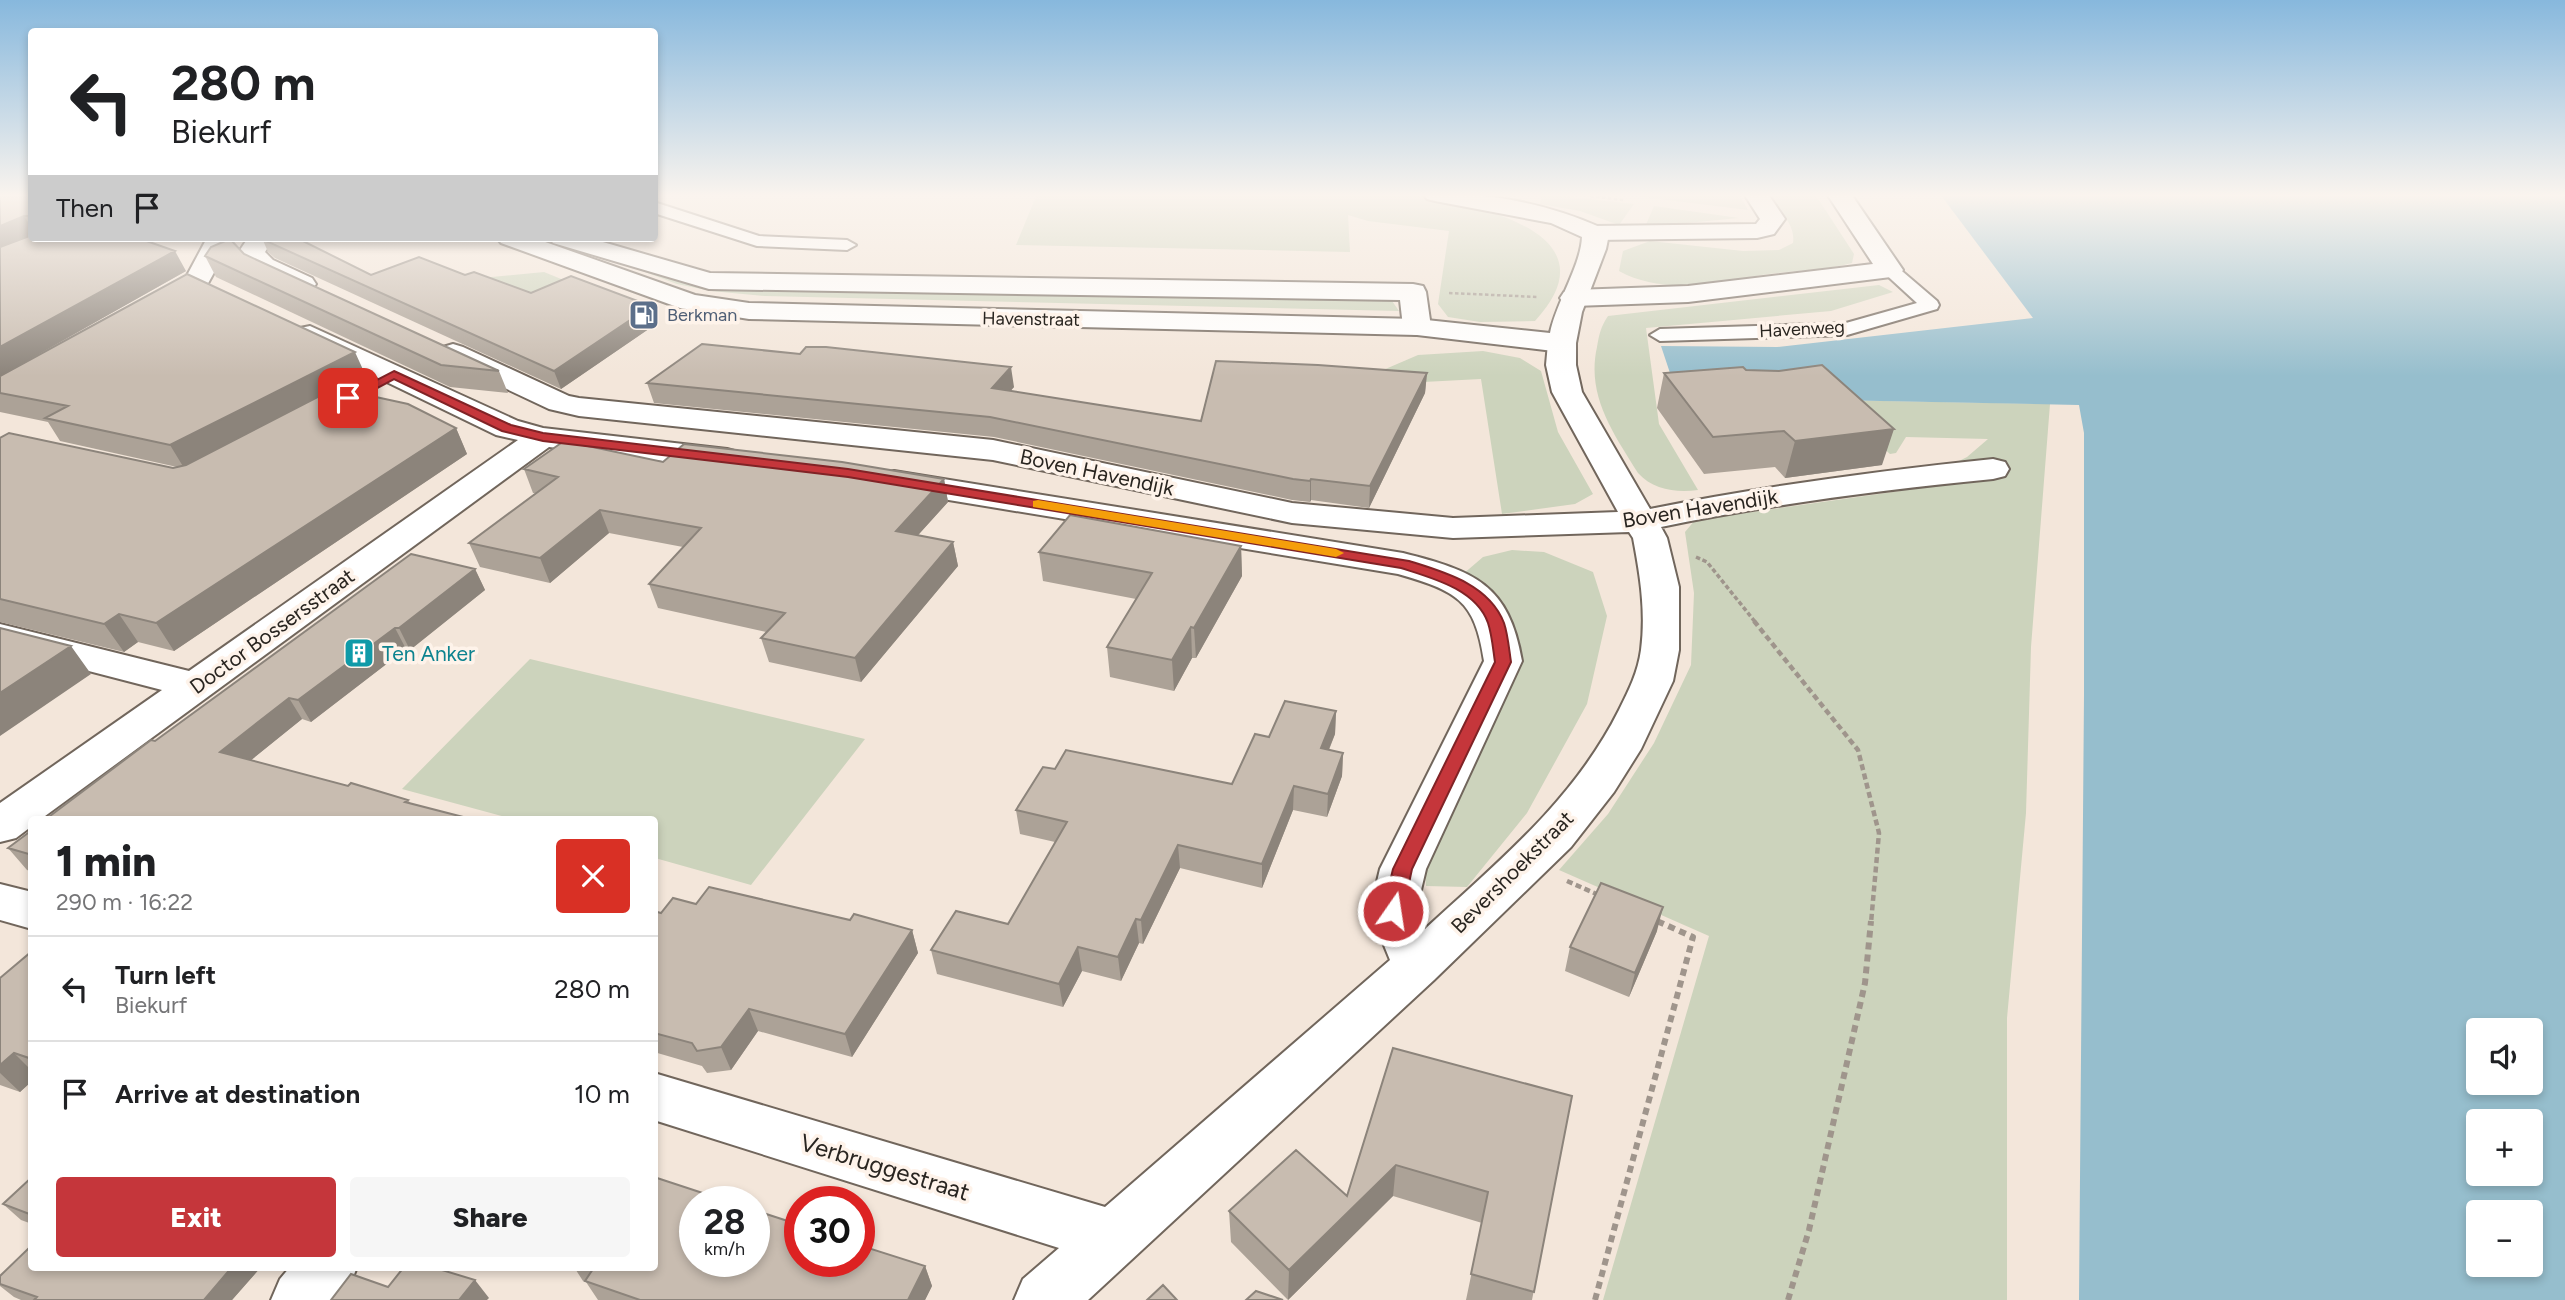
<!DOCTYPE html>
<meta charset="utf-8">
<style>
body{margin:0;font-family:Figtree,sans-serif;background:#f6f6f6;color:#202124;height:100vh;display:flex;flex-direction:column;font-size:26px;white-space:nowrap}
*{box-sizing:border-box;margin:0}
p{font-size:23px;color:#757577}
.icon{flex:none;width:38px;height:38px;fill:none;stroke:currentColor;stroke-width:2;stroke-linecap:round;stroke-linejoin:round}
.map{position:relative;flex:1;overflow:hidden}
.drawer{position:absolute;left:28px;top:816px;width:630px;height:455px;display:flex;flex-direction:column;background:#fff;border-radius:7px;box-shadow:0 4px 10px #0003}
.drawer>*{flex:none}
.guide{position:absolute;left:28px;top:28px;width:630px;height:214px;border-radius:7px;box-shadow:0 4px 10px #0003;background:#fff;color:#202124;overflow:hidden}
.tools{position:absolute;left:2466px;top:1018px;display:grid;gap:14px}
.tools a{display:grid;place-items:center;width:77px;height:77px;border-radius:7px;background:#fff;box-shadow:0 4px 10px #0003;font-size:35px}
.speed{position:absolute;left:679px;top:1186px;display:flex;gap:14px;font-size:35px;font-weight:700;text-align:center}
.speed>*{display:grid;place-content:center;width:91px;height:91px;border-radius:50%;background:#fff;box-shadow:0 4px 10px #0003;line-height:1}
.speed small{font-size:18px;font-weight:400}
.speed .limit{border:10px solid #d22;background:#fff;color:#111}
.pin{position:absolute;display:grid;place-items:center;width:60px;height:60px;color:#fff;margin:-30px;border-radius:14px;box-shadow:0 4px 10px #0006}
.me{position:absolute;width:77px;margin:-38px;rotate:13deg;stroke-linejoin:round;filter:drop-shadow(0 0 5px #0008)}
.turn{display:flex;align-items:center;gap:24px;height:147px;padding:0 28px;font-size:32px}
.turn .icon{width:91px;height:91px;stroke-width:2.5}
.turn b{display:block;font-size:49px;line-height:60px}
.then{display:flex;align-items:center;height:66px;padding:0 28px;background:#0003;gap:14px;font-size:26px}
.round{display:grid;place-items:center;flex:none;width:74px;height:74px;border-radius:7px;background:#f6f6f6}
.overview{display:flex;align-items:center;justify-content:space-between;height:119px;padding:0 28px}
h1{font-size:42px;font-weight:800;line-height:52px}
.primary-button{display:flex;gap:14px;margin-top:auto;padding:14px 28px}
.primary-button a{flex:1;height:80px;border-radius:7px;background:#c5363b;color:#fff;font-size:28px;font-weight:800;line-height:80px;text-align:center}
.primary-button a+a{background:#f6f6f6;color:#202124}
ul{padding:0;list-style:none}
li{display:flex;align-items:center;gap:21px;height:105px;padding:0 28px;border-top:2px solid #e0e0e0}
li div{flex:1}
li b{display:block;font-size:26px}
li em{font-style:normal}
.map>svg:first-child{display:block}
</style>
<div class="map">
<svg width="2565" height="1300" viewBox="0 0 2565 1300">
<rect width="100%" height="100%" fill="#f3e6da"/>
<path fill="#ccd3bc" d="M1037,194C1099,194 1161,194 1223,194C1264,194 1305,194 1345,194C1364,194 1385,191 1404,194C1467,203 1620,229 1535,321L1480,322L1448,317L1438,304L1449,231L1368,221L1348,215L1350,252L1016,245Z
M1542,194L1634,204L1619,225L1580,211L1540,204Z
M1619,194H1739L1748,210Z
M1765,194H1815L1854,254L1852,263C1827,270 1802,270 1777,273C1725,279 1668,298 1619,271L1623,251L1650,241L1743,251L1779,250L1793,243C1796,223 1777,208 1765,194Z
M1654,206L1739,218L1645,227Z
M610,259L696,275L1390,298L1399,311L765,296L711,291L677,284Z
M544,272L566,281L516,302L481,278Z
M1879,285L1893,292L1831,311L1646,328L1659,424L1698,490C1677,493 1653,490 1638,473C1614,434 1586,396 1597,347C1599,335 1601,326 1608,316Z
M1483,351L1520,358L1541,371L1558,432L1593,494L1575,504L1502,514L1481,379L1346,386L1418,355Z
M1829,400L2050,404L2031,647L2026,813L2007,1018V1300H1603L1709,936L1559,870L1608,814L1654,743L1691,665L1694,593L1685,532L1695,520L1900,491L1967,457L1988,439L1906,437L1896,453L1890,454Z
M1512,550L1544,552L1593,572L1607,616L1587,704L1527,813L1467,887L1426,886L1423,850L1508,672L1462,575L1483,557Z
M530,659L865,739L751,885L655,858L654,819H513L402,789Z"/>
<path fill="#96becd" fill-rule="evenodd" d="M1940,194H2565V1300H2079L2084,695V433L2079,405L1829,400L1676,391L1661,346L1777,347L2033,318ZM2478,1031H2530V1083H2478ZM2478,1122H2530V1174H2478ZM2478,1213H2530V1265H2478Z"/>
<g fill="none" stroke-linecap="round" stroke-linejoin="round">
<g stroke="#71665c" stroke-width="4">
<path id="service" d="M654,202L759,236L847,240L856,245L847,250L757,246L654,213Z
M1890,265L1896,266L1937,301L1939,305L1937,309L1847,335L1660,341L1650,335L1660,329L1846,323L1917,303L1881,270Z"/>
</g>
<g stroke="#71665c" stroke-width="4">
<path id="minor" d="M1744,194H1768L1785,219L1774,234L1757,238L1593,240L1584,238L1581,233L1584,228L1593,226L1756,224L1760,219Z
M1827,194H1851L1903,270L1899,276L1688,302L1574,306L1564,304L1560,298L1564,292L1574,290L1688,286L1873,264Z
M207,238H233L206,287L197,289L188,287L184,281Z
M248,238H274L265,252L273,260L312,278L316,284L312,290C288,296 252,273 238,253Z
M549,238H589L710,273L1413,284L1423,286L1426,292L1431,327L1427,333L1417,335L1407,333L1403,327L1400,300L709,289L553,243Z
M310,326L518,421L543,428L727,449L738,452L743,459L738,466L727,469L549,447L41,819H32V826L16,838L0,842V803L162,690L0,648V624L189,671L518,440L496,435L300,340L296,334L300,328Z
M1562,334L1572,337L1576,343V365L1582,392L1650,509C1764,486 1878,471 1993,459L2005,462L2009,469L2005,476L1993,479C1882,490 1771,504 1661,527L1667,538L1679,587V650L1673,681L1641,749L1614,792L1571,847L1434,980L1088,1300H1014L1023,1279L1059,1248L654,1120V1073L1105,1207L1390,960L1370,911L1380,869L1484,661C1475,599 1456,591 1398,574L894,491L882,488L877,481L882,474L894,471L1403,553C1474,571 1509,584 1522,661L1426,869L1416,911L1425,929C1498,862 1574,800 1619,710C1629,690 1638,672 1641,650C1646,611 1640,575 1633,538L1629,532L1453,538L1292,523L993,460L579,416L549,409L443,359L439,353L443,347L453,344L463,347L569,396L579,398L993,440L1292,503L1453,518L1618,512L1552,392L1546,365L1548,343L1552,337Z
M0,884L32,892V929L0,920Z
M290,1267H357L349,1287L339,1300H271L280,1279Z"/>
</g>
<g stroke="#71665c" stroke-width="4">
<path id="tertiary" d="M1423,194C1483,191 1547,203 1602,228L1608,239L1606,249L1582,312L1576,343L1572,349L1562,352L1417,335L749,319L680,308L501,243L497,238H534L695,295L749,303L1417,319L1550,333C1556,303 1581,265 1582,237L1551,223L1435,201L1427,199Z"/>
</g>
<path stroke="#9f958c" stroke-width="2.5" stroke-dasharray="3.5 2.5" stroke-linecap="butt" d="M1590,196L1623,200
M1449,293L1538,297"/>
<path stroke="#9f958c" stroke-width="3.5" stroke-dasharray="4.5 2.5" stroke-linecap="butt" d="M1696,557L1707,562L1756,623"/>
<path stroke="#9f958c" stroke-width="4.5" stroke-dasharray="6 3.5" stroke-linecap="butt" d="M1754,621L1858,750L1879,833L1871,923
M1567,881L1601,896
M1657,921L1661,923"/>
<path stroke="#9f958c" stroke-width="6" stroke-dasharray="7 5" stroke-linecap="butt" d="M1595,1300L1693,937L1657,921
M1788,1300L1809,1230L1865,983L1871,921"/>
<use href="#service" fill="#fff" fill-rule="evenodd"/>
<use href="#minor" fill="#fff" fill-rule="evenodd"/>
<use href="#tertiary" fill="#fff" fill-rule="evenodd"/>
</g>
<path fill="#aca297" d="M0,194H32V238L186,271L0,376Z
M262,238H297L371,275H465L531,293L656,324L561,389L275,258L268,252Z
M244,254L499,371L508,393L450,387L216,277L205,256Z
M800,354L1014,387L1010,391L1201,421L1427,373L1425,393L1369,508L1311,500L1310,502L1292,500L994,437L654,403L647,383Z
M1746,370L1882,465L1785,478L1775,467L1704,474L1657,408L1664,373Z
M365,373L378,398L456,428L467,454L174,651L138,642L124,652L0,622V438L173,468L177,467L60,441L48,422L0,412V376Z
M663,462L944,479L948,502L918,535L953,542L958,566L861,682L769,662L761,638L766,632L658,608L649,584L683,547L609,533L550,583L480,567L469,543L536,493H533L524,469Z
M1241,546L1242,576L1196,658H1192L1174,691L1110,677L1107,647L1136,599L1043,581L1039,552Z
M475,569L485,590L410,650L406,649L311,722L302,719L251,760L348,786L408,800L411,804L155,741Z
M1336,711L1335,734L1329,750L1343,753L1342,776L1327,817L1293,810L1262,888L1180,868L1143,944L1139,943L1121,981L1082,971L1063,1007L937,974L931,950L1008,924L1055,842L1020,834L1016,810L1055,769L1232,784L1269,737Z
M32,830V872L27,870L8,848Z
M696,904L850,920L912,930L918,953L852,1057L758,1031L731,1070L707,1073L702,1066L654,1052V911L661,913Z
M1657,931L1629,997L1565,971L1570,947Z
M31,952L32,1081L20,1092L0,1085V978Z
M1393,1048L1572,1096L1532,1300H1466L1482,1223L1393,1196L1288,1300L1231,1242L1229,1211L1347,1196Z
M32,1177V1224L21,1220L3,1204Z
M925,1266L932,1286L925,1300H598L586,1282L583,1281L574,1267Z
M32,1267H261L232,1300H21L14,1297L0,1286V1276Z"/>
<path fill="#8c847b" d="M24,216L32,228V237L0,251V226Z
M175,251L186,271L0,376V347Z
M651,306L656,324L561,389L554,371Z
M355,352L365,374L184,468L170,445Z
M1011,367L1014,387L995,409L992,388Z
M366,372L378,397L362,394Z
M1427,373L1425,393L1369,508L1370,486Z
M456,428L467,454L174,651L156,623Z
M1894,429L1882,465L1785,478L1795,441Z
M944,479L948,502L901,554L896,531Z
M1311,479V500L1310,502V481Z
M600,510L609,533L550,583L540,558Z
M953,542L958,566L861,682L855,658Z
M1241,546L1242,576L1196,658L1194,628Z
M475,569L485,590L410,650L399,628Z
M119,614L138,642L124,652L104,624Z
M1191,627L1192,658L1174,691L1172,660Z
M395,628L406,649L311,722L298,700Z
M71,646L91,674L0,736V693Z
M289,698L302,719L234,774L220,752Z
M1336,711L1335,734L1320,771L1321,748Z
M1343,753L1342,776L1327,817L1328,794Z
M1294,786L1293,810L1262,888V864Z
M1178,845L1180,868L1143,944L1141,920Z
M1663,907L1657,931L1629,997L1635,973Z
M1136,919L1139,943L1121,981L1118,957Z
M912,930L918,953L852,1057L845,1034Z
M1078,947L1082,971L1063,1007L1059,984Z
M749,1009L758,1031L731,1070L721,1047Z
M14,1053L32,1071V1081L20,1092L0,1073V1065Z
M1396,1165L1393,1196L1288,1300L1289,1270Z
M925,1266L932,1286L925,1300H908Z
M232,1267H261L232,1300H203Z
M475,1280L489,1298L487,1300H459Z"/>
<path fill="#c8bcb0" stroke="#8c847b" stroke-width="2" d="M0,194H32V216H24L0,226Z
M32,235V238H138L175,251L0,347V247Z
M263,238H297L371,275L419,257L465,275L474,272L531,293L571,276L651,306L554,371L266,241Z
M230,239L244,254L499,371L441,365L205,256L211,247Z
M187,274L355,352L170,445L45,418L68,406L0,393V376Z
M702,344L800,354L806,347H826L1011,367L992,388L1201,421L1216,361L1318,365L1427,373L1370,486L1311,479L1310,481L1293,479L990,417L647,383Z
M1822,365L1894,429L1795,441L1784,431L1713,437L1664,373L1743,367L1746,370L1779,371Z
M366,372L362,394L408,404L456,428L156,623L119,614L104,624L0,599V438L9,433L173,468L186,465Z
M564,441L663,462L684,444L842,462L944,479L896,531L953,542L855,658L761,638L785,613L649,584L701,528L600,510L540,558L469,543L558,477L524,469Z
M1070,515L1241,546L1194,628L1191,627L1172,660L1107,647L1152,573L1039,552Z
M411,554L475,569L399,628H395L298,700L289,698L220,752L348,786L351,783L408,800L405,802L471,819H46L151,740L155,741Z
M0,628L71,646L0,693Z
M1285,701L1336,711L1321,748L1343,753L1328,794L1294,786L1262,864L1178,845L1141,920L1136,919L1118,957L1078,947L1059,984L931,950L956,911L1008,924L1067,822L1016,810L1043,767L1055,769L1066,750L1232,784L1255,734L1269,737Z
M32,830V855L8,848Z
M1601,883L1663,907L1635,973L1570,947Z
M709,887L850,920L854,914L912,930L845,1034L749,1009L721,1047L697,1051L692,1043L654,1033V911L661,913L673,898L696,904Z
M31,952L32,1059L14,1053L0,1065V978Z
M1393,1048L1572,1096L1534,1292L1471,1274L1488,1192L1396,1165L1289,1270L1229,1211L1296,1150L1347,1196Z
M32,1177V1215L3,1204Z
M654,1177L730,1202H695V1262H754V1210L800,1225V1262H859V1245L925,1266L908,1300H640L585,1281L593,1269L587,1267H654Z
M32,1245V1267H232L204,1300H34L37,1297L0,1284V1276Z
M404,1267H432L475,1280L459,1300H331L351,1274L388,1287Z
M1163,1285L1177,1300H1147Z
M1256,1291L1283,1300H1246Z"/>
<linearGradient id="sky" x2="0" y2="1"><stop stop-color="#87b8dd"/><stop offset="0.52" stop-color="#faf4ee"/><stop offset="1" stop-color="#faf4ee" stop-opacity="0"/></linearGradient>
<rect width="2565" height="376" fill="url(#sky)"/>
<path fill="#c5363b" stroke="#802326" stroke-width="2" d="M394,371L511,425L543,433L848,469L1409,561C1444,572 1489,584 1504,623C1508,635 1509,649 1511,662L1412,869L1403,911L1400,917L1393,919L1386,917L1383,911L1393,869L1495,662C1493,649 1492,635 1488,623C1476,589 1432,578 1401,568L848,477L543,441L502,431L394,379L353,401L348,402L342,398Z"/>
<path fill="#f59e0b" d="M1038,500L1336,549L1344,553L1336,557L1033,507V501Z"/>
<defs>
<g id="fuel-square" transform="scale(1.575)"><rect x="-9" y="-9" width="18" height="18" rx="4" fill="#5c6f8a" stroke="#fef3ea"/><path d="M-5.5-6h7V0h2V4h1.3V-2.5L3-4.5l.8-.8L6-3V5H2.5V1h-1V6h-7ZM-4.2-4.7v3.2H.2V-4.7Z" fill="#fff"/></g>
<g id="building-square" transform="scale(1.575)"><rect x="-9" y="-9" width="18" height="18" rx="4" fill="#0f9aa8" stroke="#fef3ea"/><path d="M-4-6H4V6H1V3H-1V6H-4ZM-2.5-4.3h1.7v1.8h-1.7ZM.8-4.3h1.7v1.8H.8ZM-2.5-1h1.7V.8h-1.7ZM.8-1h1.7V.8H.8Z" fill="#fff"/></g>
</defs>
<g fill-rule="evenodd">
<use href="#fuel-square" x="644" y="315"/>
<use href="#building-square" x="359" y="653"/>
</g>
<g text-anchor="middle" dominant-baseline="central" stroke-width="7" stroke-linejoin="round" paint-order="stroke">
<g font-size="18" fill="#4e5e75" stroke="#fef3ea" text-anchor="start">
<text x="667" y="315">Berkman</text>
</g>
<g font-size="18" fill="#292520" stroke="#fef3ea">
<text transform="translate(1031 319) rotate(1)">Havenstraat</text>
<text transform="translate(1802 329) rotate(-3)">Havenweg</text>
</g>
<g font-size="21" fill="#292520" stroke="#fef3ea">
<text transform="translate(1097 472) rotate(12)">Boven Havendijk</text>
<text transform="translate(1700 508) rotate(-9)">Boven Havendijk</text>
<text transform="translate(272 631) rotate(-36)">Doctor Bossersstraat</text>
<text transform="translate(1512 872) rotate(-45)">Bevershoekstraat</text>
</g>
<g font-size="21" fill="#0d838f" stroke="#fef3ea" text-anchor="start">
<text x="382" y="653">Ten Anker</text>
</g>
<g font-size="24" fill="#292520" stroke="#fef3ea">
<text transform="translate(885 1167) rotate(17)">Verbruggestraat</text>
</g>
</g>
</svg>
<div class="tools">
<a><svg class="icon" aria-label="sound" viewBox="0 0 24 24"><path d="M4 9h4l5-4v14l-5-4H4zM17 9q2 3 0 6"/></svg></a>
<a>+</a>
<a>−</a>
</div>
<div class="speed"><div>28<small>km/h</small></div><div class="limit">30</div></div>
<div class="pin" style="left:348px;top:398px;background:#d93025"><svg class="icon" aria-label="arrive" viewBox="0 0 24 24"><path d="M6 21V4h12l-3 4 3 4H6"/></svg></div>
<svg class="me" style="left:1393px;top:911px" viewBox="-20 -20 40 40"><circle r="17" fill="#c5363b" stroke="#fff" stroke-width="3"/><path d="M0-11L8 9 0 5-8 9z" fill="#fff"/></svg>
<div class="guide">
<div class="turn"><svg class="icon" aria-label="left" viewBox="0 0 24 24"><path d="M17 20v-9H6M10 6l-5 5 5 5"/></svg><div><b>280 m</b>Biekurf</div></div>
<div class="then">Then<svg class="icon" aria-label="arrive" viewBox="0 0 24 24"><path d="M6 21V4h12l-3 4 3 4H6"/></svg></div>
</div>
<section class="drawer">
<div class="overview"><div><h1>1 min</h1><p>290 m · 16:22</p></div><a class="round" style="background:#d93025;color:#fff"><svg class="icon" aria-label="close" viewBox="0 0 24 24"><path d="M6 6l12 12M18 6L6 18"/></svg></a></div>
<ul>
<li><svg class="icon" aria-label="left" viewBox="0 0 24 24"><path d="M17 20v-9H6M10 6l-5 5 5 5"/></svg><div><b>Turn left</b><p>Biekurf</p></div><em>280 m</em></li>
<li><svg class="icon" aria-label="arrive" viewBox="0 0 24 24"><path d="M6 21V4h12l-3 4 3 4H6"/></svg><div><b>Arrive at destination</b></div><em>10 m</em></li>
</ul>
<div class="primary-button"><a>Exit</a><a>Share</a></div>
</section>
</div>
